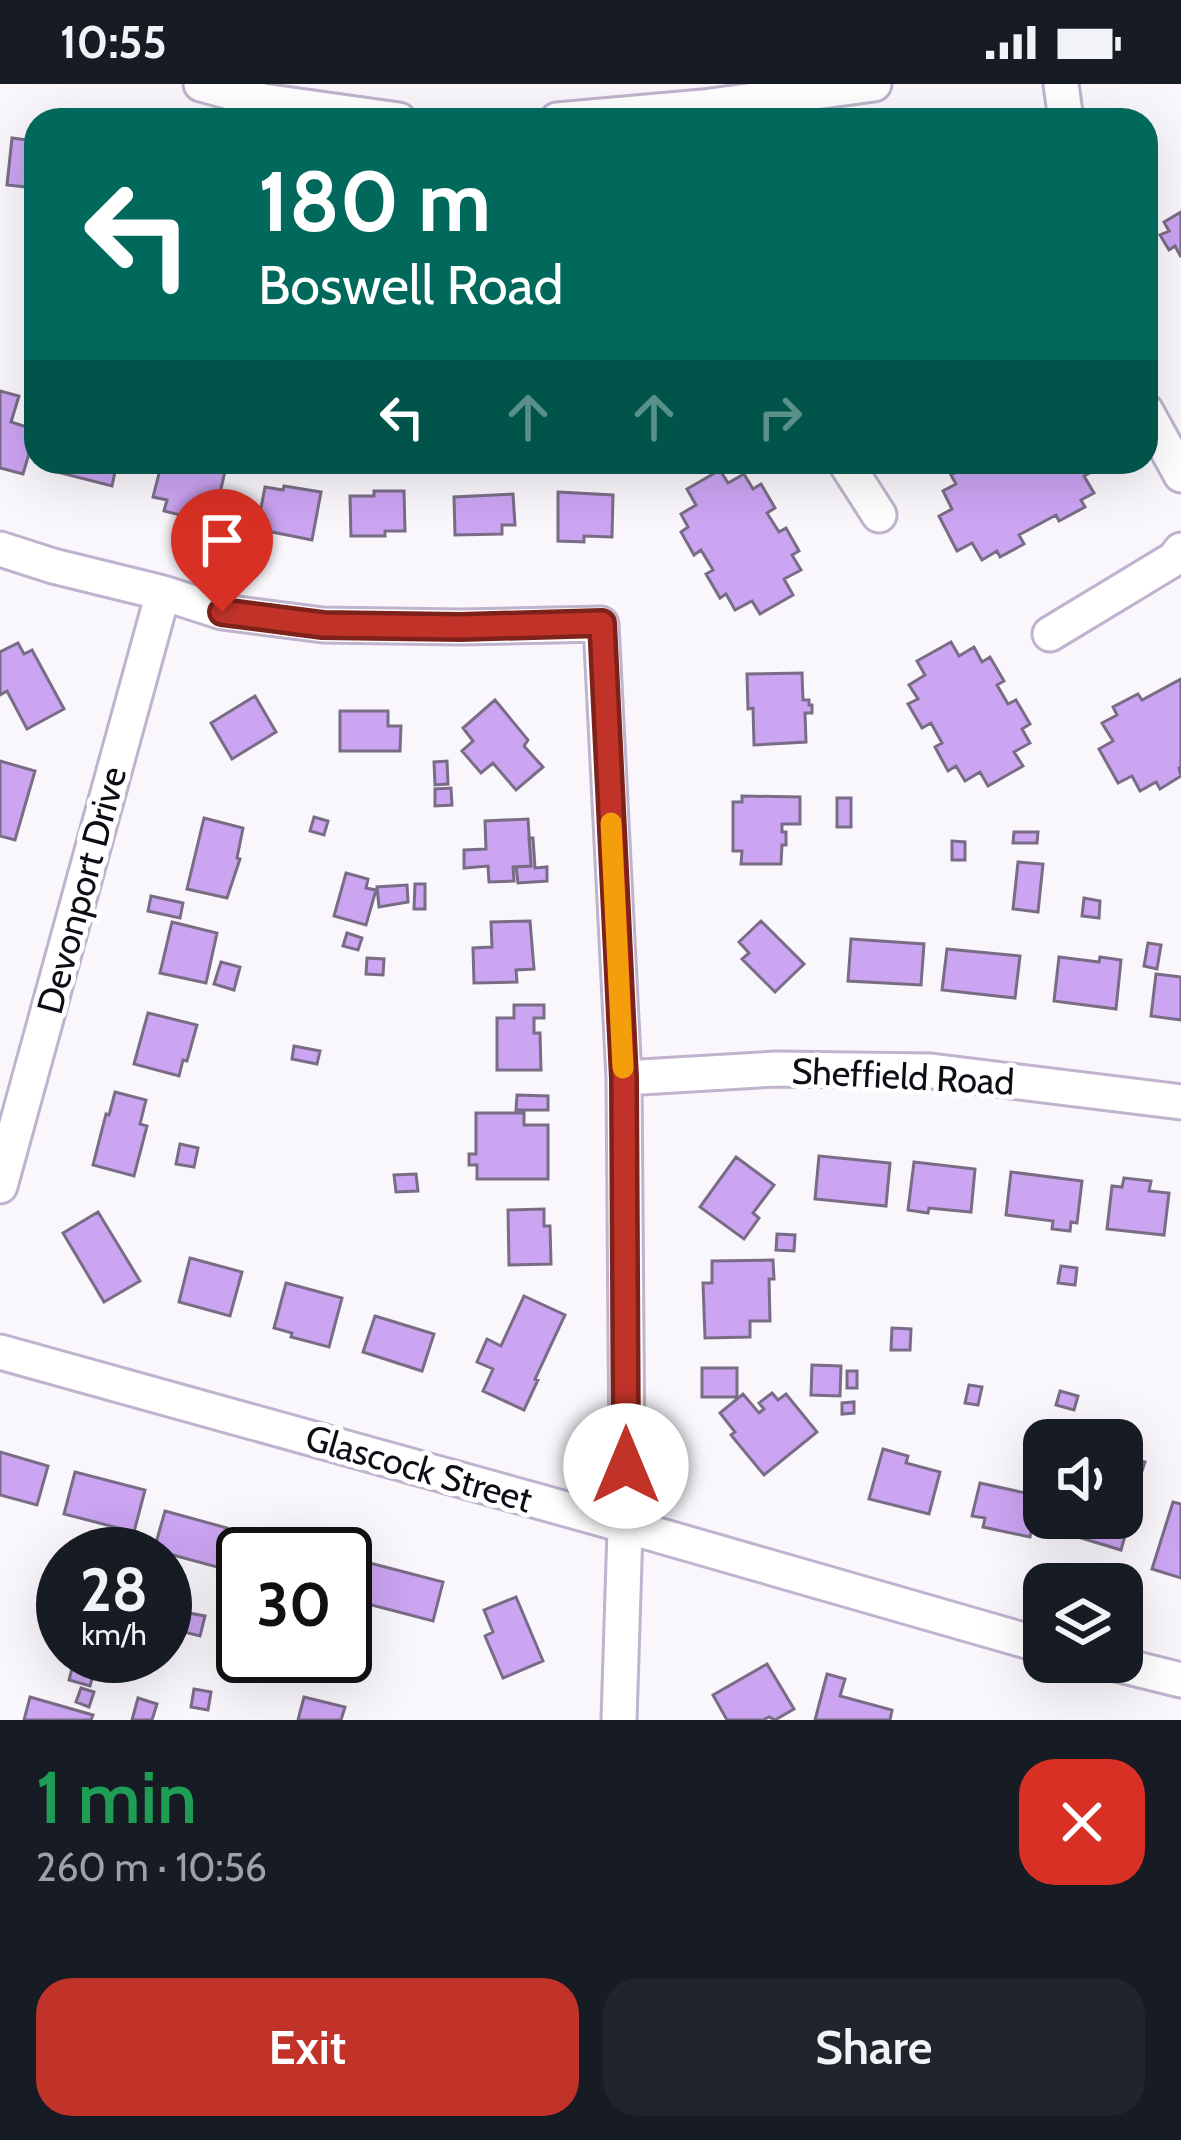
<!DOCTYPE html>
<meta charset="utf-8">
<style>
body{margin:0;font-family:Cabin,sans-serif;background:#20242c;color:#f1f3f6;height:100vh;display:flex;flex-direction:column;font-size:45px;white-space:nowrap}
*{box-sizing:border-box;margin:0}
p{font-size:39px;color:#9ea1a6}
.icon{flex:none;width:66px;height:66px;fill:none;stroke:currentColor;stroke-width:2;stroke-linecap:round;stroke-linejoin:round}
.map{position:relative;height:1636px;overflow:hidden}
.details{display:flex;flex-direction:column;background:#171b24;flex:1}
.details>*{flex:none}
.banner{position:absolute;left:24px;top:24px;width:1134px;height:366px;border-radius:36px;box-shadow:0 12px 48px #0002;background:#00695c;color:#fff;overflow:hidden}
.tools{position:absolute;left:1023px;top:1335px;display:grid;gap:24px}
.tools a{display:grid;place-items:center;width:120px;height:120px;border-radius:24px;background:#171b24;box-shadow:0 12px 48px #0002;font-size:60px}
.speed{position:absolute;left:36px;top:1443px;display:flex;gap:24px;font-size:60px;font-weight:700;text-align:center}
.speed>*{display:grid;place-content:center;width:156px;height:156px;border-radius:50%;background:#171b24;box-shadow:0 12px 48px #0002;line-height:1}
.speed small{font-size:30px;font-weight:400}
.speed .limit{border:6px solid #111;border-radius:18px;background:#fff;color:#111}
.pin{position:absolute;display:grid;place-items:center;width:102px;height:102px;color:#fff;margin:-123px -51px;border-radius:50% 50% 50% 0;rotate:-45deg;box-shadow:0 0 12px #0007}
.pin .icon{rotate:45deg}
.me{position:absolute;width:132px;margin:-66px;rotate:0deg;stroke-linejoin:round;filter:drop-shadow(0 0 9px #0008)}
.turn{display:flex;align-items:center;gap:42px;height:252px;padding:0 36px;font-size:54px}
.turn .icon{width:156px;height:156px;stroke-width:2.5}
.turn b{display:block;font-size:84px;line-height:102px}
.lanes{display:flex;align-items:center;height:114px;padding:0 36px;background:#0003;justify-content:center;gap:60px;direction:ltr}
.lanes .off{opacity:.35}
.round{display:grid;place-items:center;flex:none;width:126px;height:126px;border-radius:36px;background:#20242c}
.head{display:flex;align-items:center;justify-content:space-between;height:204px;padding:0 36px}
h1{font-size:72px;font-weight:600;line-height:90px;color:#1e9e55}
.action{display:flex;gap:24px;margin-top:auto;padding:24px 36px}
.action a{flex:1;height:138px;border-radius:36px;background:#c13329;color:#fff;font-size:48px;font-weight:600;line-height:138px;text-align:center}
.action a+a{background:#20242c;color:#f1f3f6}
.status{display:flex;justify-content:space-between;align-items:center;height:84px;padding:0 60px;background:#171b24;direction:ltr}
.status svg{height:33px;fill:currentColor}
.map>svg:first-child{display:block}
</style>
<div class="status"><b>10:55</b><svg viewBox="0 0 49 12"><path d="M0 12V9h3v3zM5 12V6h3v6zM10 12V3h3v9zM15 12V0h3v12zM26 1h20v11H26zM47 4h2v5h-2z"/></svg></div>
<div class="map">
<svg width="1181" height="1636" viewBox="0 0 1181 1636">
<rect width="100%" height="100%" fill="#f9f6fc"/>
<path fill="#cba4f2" stroke="#796d86" stroke-width="3" d="M12,54L36,57V104L7,101Z
M1181,128V173L1175,162L1169,166L1160,151L1169,147L1164,138Z
M0,307L19,312L11,338L36,346L23,390L0,384Z
M64,378H117L112,402L61,389Z
M162,378H202L226,383L213,439L164,427L167,416L153,413Z
M975,378H979L982,385L994,378H1096L1099,384L1084,392L1094,409L1081,416L1085,423L1059,437L1056,431L1019,451L1024,460L1000,473L997,467L982,476L972,459L957,467L939,432L952,425L943,407L956,400L951,391Z
M720,386L728,399L744,390L753,405L761,400L775,424L767,429L779,448L786,444L799,467L792,471L801,486L784,495L793,511L760,530L752,517L735,526L726,510L720,514L706,490L713,486L701,466L694,471L681,448L688,443L681,430L696,421L687,405Z
M284,402L321,408L312,456L257,445L265,403L283,406Z
M374,407H404L405,447H385V452H351L350,412H374Z
M558,408L613,411L612,453L584,452V458L558,457Z
M513,410L515,441H502V450L455,451L454,413Z
M951,558L959,572L974,563L982,578L990,573L1004,597L997,601L1008,620L1016,616L1030,640L1022,645L1030,659L1014,668L1023,682L988,702L980,688L965,697L956,682L948,687L935,663L942,659L931,639L922,644L908,620L918,615L909,601L925,591L917,577Z
M18,559L24,570L32,566L64,625L27,645L7,607L0,611V568Z
M802,589L803,616H809V621H812V629H805L806,658L754,661L753,624L748,625L747,590Z
M1181,595V683L1179,684L1181,692L1160,705L1156,698L1140,707L1132,692L1118,699L1099,665L1113,657L1102,639L1117,631L1113,623L1138,610L1142,616Z
M255,612L276,648L232,675L211,639Z
M495,616L528,656L524,662L543,683L516,706L493,679L481,689L462,667L473,657L463,644Z
M340,627H388V642H401L400,667H340Z
M0,677L35,687L15,756L0,752Z
M447,677L448,700L435,701L434,678Z
M451,704L452,721L435,722V705Z
M742,712L800,713V740H782V748H786V761H782L781,780H741L742,767H733V718H742Z
M837,714H851V743H837Z
M314,733L328,737L324,751L310,747Z
M204,734L243,744L237,774L240,775L227,814L187,805Z
M528,735L531,782L513,783L514,797L489,798L488,782L464,784V766L486,765L485,737Z
M1014,748H1038L1037,759H1013Z
M529,754H533L535,784L547,783V797L518,799L516,783L531,782Z
M952,757L965,758V776H952Z
M1018,778L1043,780L1038,828L1013,825Z
M346,789L368,795L366,804L376,806L366,841L334,832Z
M415,800H425V825H414Z
M407,801L408,818L379,823L377,803Z
M151,812L183,819L180,834L148,827Z
M1084,814L1100,817L1099,834L1082,832Z
M530,837L534,885L516,886L517,898L474,899L473,864L492,863L491,838Z
M761,837L804,880L775,908L742,875L749,869L739,858Z
M172,838L217,849L206,899L160,889Z
M347,849L362,854L358,866L343,862Z
M851,855L924,860L921,901L848,897Z
M1148,859L1161,861L1157,885L1144,882Z
M947,865L1020,872L1015,914L942,906Z
M1059,873L1099,878L1100,873L1121,876L1116,925L1054,917Z
M367,874L384,875L383,891L366,890Z
M221,878L240,883L234,906L214,900Z
M1156,890L1181,893V936L1151,932Z
M514,921H544V934H534V949H540L541,986H497V934H514Z
M148,929L197,941L187,977L183,976L179,992L134,980Z
M294,962L320,967L317,980L292,975Z
M115,1008L146,1016L140,1040L147,1042L134,1092L93,1081L106,1030L109,1031Z
M517,1011L548,1012V1026H516Z
M476,1029H524V1041H548V1095H477V1081H469V1070H476Z
M180,1060L198,1064L194,1083L176,1080Z
M819,1072L890,1079L886,1122L815,1115Z
M736,1073L774,1101L753,1129L759,1134L744,1155L700,1123Z
M914,1078L975,1085L971,1128L929,1124L928,1129L908,1126Z
M1011,1088L1082,1097L1077,1139L1071,1138L1070,1147L1052,1145L1053,1137L1006,1131Z
M416,1090L418,1107L396,1108L394,1091Z
M1124,1094L1151,1097L1149,1107L1169,1109L1164,1151L1107,1145L1112,1102L1122,1103Z
M544,1125V1142H550L551,1180L509,1181L508,1126Z
M98,1128L140,1197L104,1218L63,1149Z
M777,1150L795,1151L794,1167L776,1166Z
M190,1174L242,1188L230,1232L179,1218Z
M773,1176L774,1195H769L770,1237H750V1253L705,1254L703,1199H712V1177Z
M1061,1182L1077,1184L1075,1201L1058,1199Z
M286,1199L342,1214L329,1263L291,1253L292,1249L274,1244Z
M524,1212L565,1231L535,1295L538,1296L524,1326L483,1307L493,1285L477,1278L487,1255L501,1262Z
M375,1232L434,1250L422,1287L363,1268Z
M892,1244L911,1245L910,1266H891Z
M812,1281L841,1282L840,1312L811,1311Z
M702,1284H737V1313H702Z
M847,1287H857V1304H847Z
M969,1301L982,1303L978,1321L965,1319Z
M1060,1307L1078,1312L1074,1326L1056,1321Z
M772,1309L778,1316L786,1310L817,1348L764,1391L731,1351L735,1348L720,1329L743,1310L759,1329L764,1325L759,1319Z
M854,1318V1329L842,1330V1319Z
M883,1365L908,1372L906,1379L940,1388L929,1430L869,1415Z
M0,1368L48,1382L37,1421L0,1411Z
M1122,1371L1145,1378L1140,1393L1122,1388Z
M75,1388L145,1406L134,1448L64,1430Z
M980,1399L1039,1412L1030,1453L983,1443L985,1434L972,1432Z
M1173,1418L1181,1420V1494L1152,1485Z
M1122,1419L1133,1423L1121,1466L1068,1450L1072,1434H1122Z
M165,1427L227,1444L217,1483L154,1466Z
M280,1458L320,1470H276Z
M366,1478L443,1498L433,1537L356,1517Z
M516,1513L543,1577L503,1594L485,1552L493,1548L484,1526Z
M189,1529L205,1532L200,1552L184,1548Z
M74,1577L96,1582L90,1602L69,1596Z
M309,1577L323,1580L319,1596L305,1592Z
M767,1580L794,1625L775,1636L769,1633L763,1636H727L713,1611Z
M827,1590L845,1595L840,1612L892,1626L890,1636H815Z
M81,1604L94,1608L89,1623L76,1618Z
M194,1605L211,1608L208,1626L191,1623Z
M30,1613L93,1631L91,1636H24Z
M304,1613L345,1623L341,1636H298Z
M138,1614L157,1620L152,1636H132Z"/>
<g fill="none" stroke-linecap="round" stroke-linejoin="round">
<g stroke="#bfb3cd" stroke-width="39">
<path id="minor" d="M201,0L263,17L399,36
M1061,0L1066,36
M557,36L703,23L874,0
M1146,327L1181,391
M845,378L879,431
M0,465L53,482L163,509L222,528L323,541L460,543L601,540L624,994L627,1382L619,1636
M1050,550L1174,475L1181,466
M624,994L776,985L931,987L1181,1018
M0,1102L163,509
M0,1268L602,1435L1044,1562
M1108,1578L1181,1596"/>
</g>
<use href="#minor" stroke="#fff" stroke-width="33"/>
</g>
<g fill="none" stroke-linecap="round" stroke-linejoin="round">
<g stroke="#7d211b" stroke-width="30">
<path id="route" d="M222,528L323,541L460,543L602,539L624,994L626,1382"/>
</g>
<use href="#route" stroke="#c13329" stroke-width="21"/>
<path stroke="#f59e0b" stroke-width="21" d="M611,739L623,984"/>
</g>
<g text-anchor="middle" dominant-baseline="central" stroke-width="10" stroke-linejoin="round" paint-order="stroke">
<g font-size="36" fill="#100c15" stroke="#fff">
<text transform="translate(81 806) rotate(-75)">Devonport Drive</text>
<text transform="translate(903 992) rotate(3)">Sheffield Road</text>
<text transform="translate(419 1384) rotate(16)">Glascock Street</text>
</g>
</g>
</svg>
<div class="tools">
<a><svg class="icon" aria-label="sound" viewBox="0 0 24 24"><path d="M4 9h4l5-4v14l-5-4H4zM17 9q2 3 0 6"/></svg></a>
<a><svg class="icon" aria-label="layers" viewBox="0 0 24 24"><path d="M12 4l9 5-9 5-9-5zM3 14l9 5 9-5"/></svg></a>
</div>
<div class="speed"><div>28<small>km/h</small></div><div class="limit">30</div></div>
<div class="pin" style="left:222px;top:528px;background:#d93025"><svg class="icon" aria-label="arrive" viewBox="0 0 24 24"><path d="M6 21V4h12l-3 4 3 4H6"/></svg></div>
<svg class="me" style="left:626px;top:1382px" viewBox="-20 -20 40 40"><circle r="19" fill="#fff"/><path d="M0-13L10 11 0 6-10 11z" fill="#c13329"/></svg>
<div class="banner">
<div class="turn"><svg class="icon" aria-label="left" viewBox="0 0 24 24"><path d="M17 20v-9H6M10 6l-5 5 5 5"/></svg><div><b>180 m</b>Boswell Road</div></div>
<div class="lanes"><svg class="icon" aria-label="left" viewBox="0 0 24 24"><path d="M17 20v-9H6M10 6l-5 5 5 5"/></svg><svg class="icon off" aria-label="ahead" viewBox="0 0 24 24"><path d="M12 20V5M6 11l6-6 6 6"/></svg><svg class="icon off" aria-label="ahead" viewBox="0 0 24 24"><path d="M12 20V5M6 11l6-6 6 6"/></svg><svg class="icon off" aria-label="right" viewBox="0 0 24 24"><path d="M7 20v-9h11M14 6l5 5-5 5"/></svg></div>
</div>
</div>
<section class="details">
<div class="head"><div><h1>1 min</h1><p>260 m · 10:56</p></div><a class="round" style="background:#d93025;color:#fff"><svg class="icon" aria-label="close" viewBox="0 0 24 24"><path d="M6 6l12 12M18 6L6 18"/></svg></a></div>
<div class="action"><a>Exit</a><a>Share</a></div>
</section>
